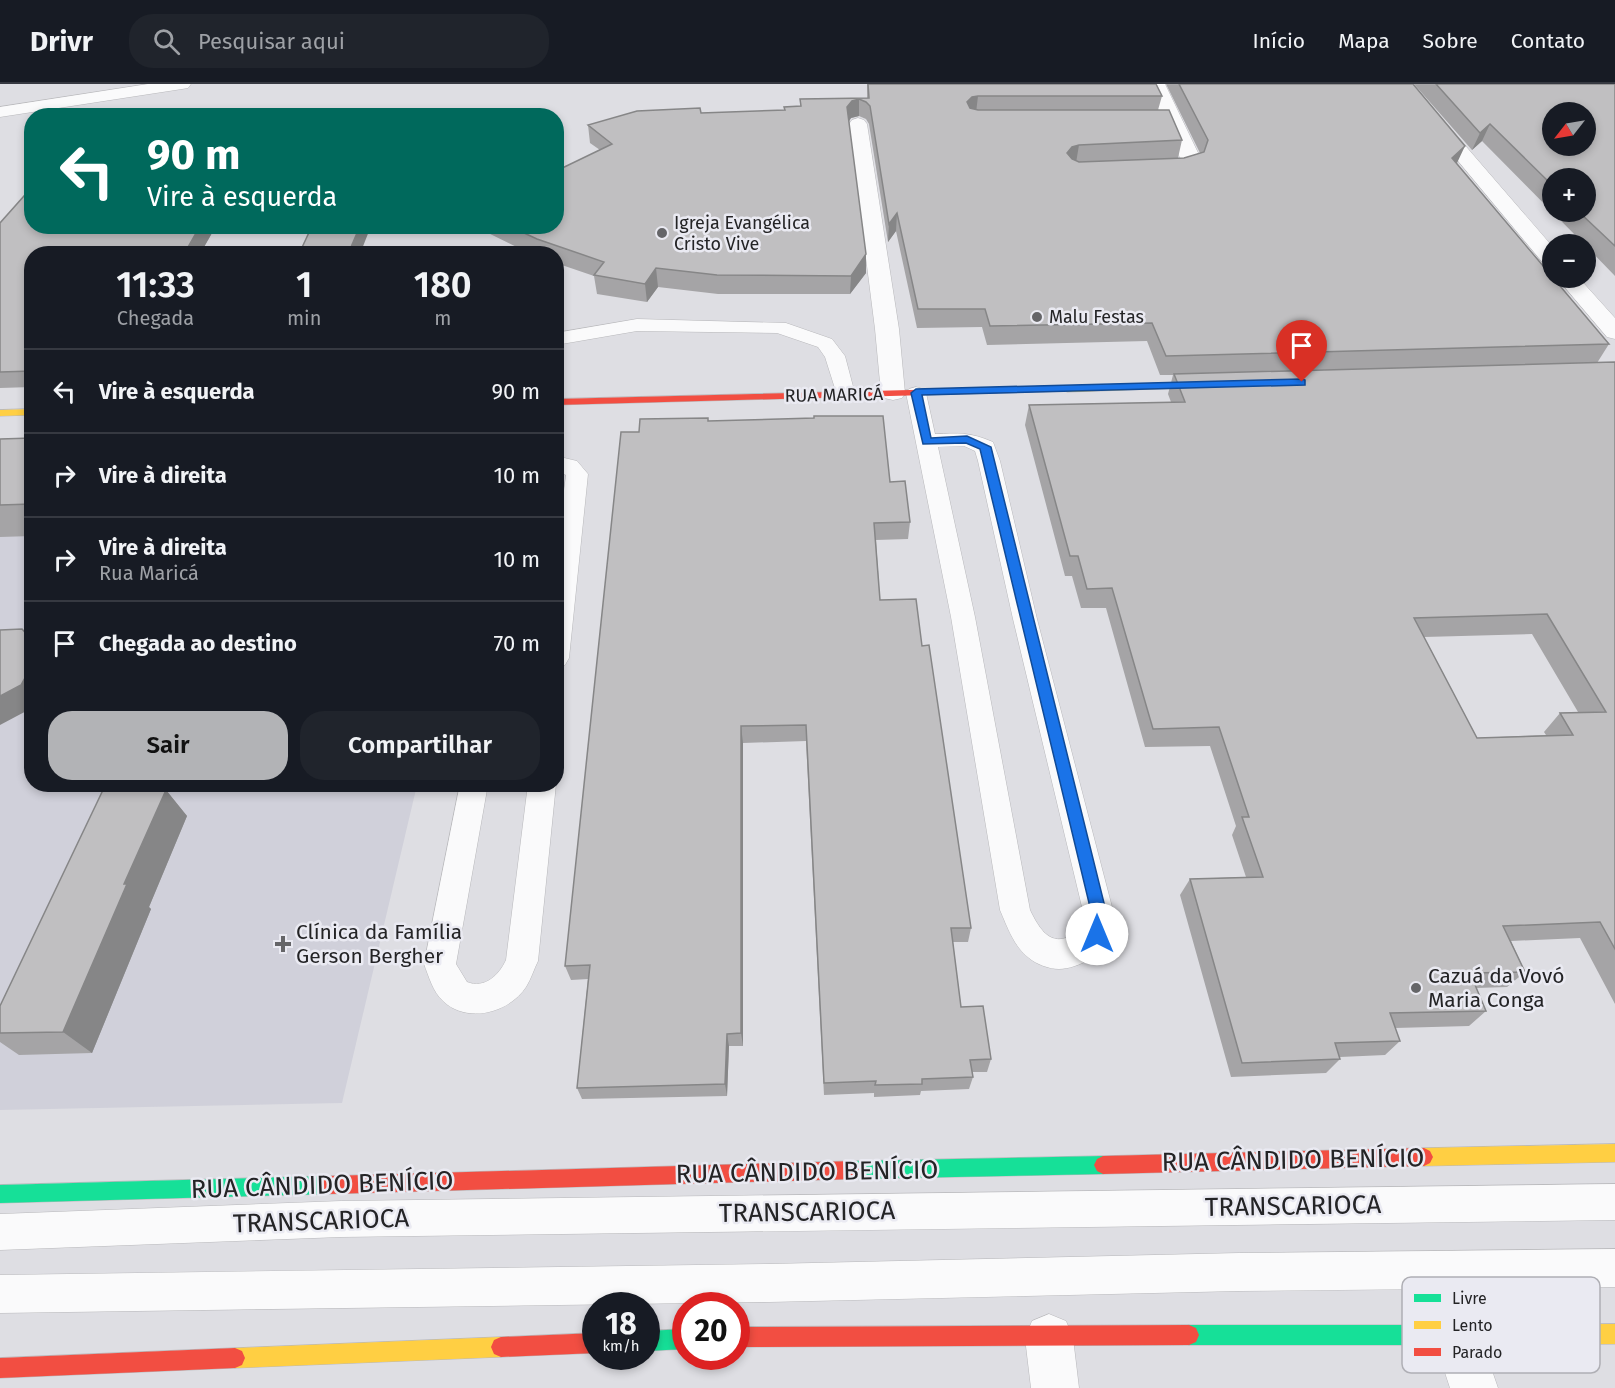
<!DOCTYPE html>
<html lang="pt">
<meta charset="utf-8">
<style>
body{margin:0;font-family:"Fira Sans",sans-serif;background:#20242c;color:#f1f3f6;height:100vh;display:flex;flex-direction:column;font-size:22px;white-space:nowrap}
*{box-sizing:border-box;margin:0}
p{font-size:20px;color:#9ea1a6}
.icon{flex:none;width:33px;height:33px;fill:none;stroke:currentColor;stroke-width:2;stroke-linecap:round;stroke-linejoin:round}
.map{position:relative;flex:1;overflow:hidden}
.panel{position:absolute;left:24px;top:162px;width:540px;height:546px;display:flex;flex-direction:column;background:#171b24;border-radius:24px;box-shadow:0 3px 9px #0003}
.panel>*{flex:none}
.banner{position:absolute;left:24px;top:24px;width:540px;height:126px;border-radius:24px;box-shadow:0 3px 9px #0003;background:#00695c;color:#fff;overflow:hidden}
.needle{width:39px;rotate:239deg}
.buttons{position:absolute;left:1542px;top:18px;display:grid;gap:12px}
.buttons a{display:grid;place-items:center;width:54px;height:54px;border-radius:50%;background:#171b24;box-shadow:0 3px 9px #0003;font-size:30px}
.speed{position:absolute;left:582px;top:1208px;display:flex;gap:12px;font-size:30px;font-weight:700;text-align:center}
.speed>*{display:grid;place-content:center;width:78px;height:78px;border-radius:50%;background:#171b24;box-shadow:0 3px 9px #0003;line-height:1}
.speed small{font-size:15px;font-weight:400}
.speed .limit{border:9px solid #d22;background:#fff;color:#111}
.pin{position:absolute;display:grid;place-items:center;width:51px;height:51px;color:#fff;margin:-62px -26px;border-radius:50% 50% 50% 0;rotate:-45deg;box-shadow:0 0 6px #0007}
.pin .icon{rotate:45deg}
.me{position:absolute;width:66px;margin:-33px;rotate:0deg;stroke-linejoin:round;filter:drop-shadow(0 0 4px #0008)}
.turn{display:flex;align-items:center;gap:21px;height:126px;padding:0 24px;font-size:27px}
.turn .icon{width:78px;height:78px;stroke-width:2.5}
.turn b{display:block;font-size:42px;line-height:51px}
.eta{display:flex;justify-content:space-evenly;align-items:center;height:102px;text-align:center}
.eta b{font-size:36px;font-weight:600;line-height:42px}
.button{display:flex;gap:12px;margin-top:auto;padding:12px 24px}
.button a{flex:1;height:69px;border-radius:24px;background:#b2b3b6;color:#111;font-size:24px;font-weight:600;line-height:69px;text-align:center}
.button a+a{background:#20242c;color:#f1f3f6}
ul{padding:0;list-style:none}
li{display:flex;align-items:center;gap:18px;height:84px;padding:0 24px;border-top:2px solid #363941}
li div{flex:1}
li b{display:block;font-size:22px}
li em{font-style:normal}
header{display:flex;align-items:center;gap:36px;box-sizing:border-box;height:84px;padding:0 30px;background:#171b24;border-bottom:2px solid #363941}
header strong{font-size:28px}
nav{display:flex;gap:33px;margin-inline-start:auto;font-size:21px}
.search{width:420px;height:54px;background:#20242c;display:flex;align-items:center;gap:15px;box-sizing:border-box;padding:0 21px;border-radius:24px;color:#9ea1a6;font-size:22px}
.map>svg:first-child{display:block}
</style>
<header>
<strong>Drivr</strong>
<div class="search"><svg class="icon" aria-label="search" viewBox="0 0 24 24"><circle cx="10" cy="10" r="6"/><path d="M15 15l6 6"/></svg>Pesquisar aqui</div>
<nav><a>Início</a><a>Mapa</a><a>Sobre</a><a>Contato</a></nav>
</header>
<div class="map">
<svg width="1615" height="1304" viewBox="0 0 1615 1304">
<rect width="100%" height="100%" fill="#dedee3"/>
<path fill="#d0d0da" d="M31,358L32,700L417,701L342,1019L0,1026V359Z"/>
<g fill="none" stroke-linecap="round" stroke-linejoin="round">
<g stroke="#b8b8bb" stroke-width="1">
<path id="lane" d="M637,235L786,239L832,255L845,272L855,310L852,314H838L825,273L818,263L777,249L637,247L556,261V249Z
M916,303L923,305L926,309L935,350C959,349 970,348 993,358L1000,377L1037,535L1112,823C1112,832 1114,843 1112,851C1107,869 1077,885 1059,885C1049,885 1036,880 1029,874C1014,863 1007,842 1000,826L951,533L906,309L909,305ZM964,362L975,367L978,377L1013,535L1082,823V844C1056,866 1043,853 1030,826L975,533L938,363Z
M556,372L577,377L588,390L569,574L565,581L556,583V467L566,391L556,386Z
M460,700H488L456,880L467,898C485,905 499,891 506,876L528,700H556L538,877C534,885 531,895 526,903C509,929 467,940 443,917C433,908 429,893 424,880Z
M1615,1100V1136L341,1153L0,1166V1130L341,1117Z
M1615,1165V1203L1239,1207L769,1218L0,1229V1191L769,1180L1239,1169Z"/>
</g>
<g stroke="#b8b8bb" stroke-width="1">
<path id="street" d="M148,0H191L188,4L182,5L0,33V23Z
M1147,0H1165L1201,75L1198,83C1182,88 1165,92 1148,88L1145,84L1148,80L1181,76Z
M1394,0H1412L1552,162V181L1544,180Z
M858,34L864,36L867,40L899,245L905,309L902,314L893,316L884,314L881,309L875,245L849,40L852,36Z
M1557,194H1579L1615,234V255L1607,253Z
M1456,1225L1473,1232L1498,1304H1450L1432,1249L1439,1232Z
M1049,1230L1066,1237L1073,1254L1079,1304H1031L1025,1254L1032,1237Z"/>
</g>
<g stroke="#b8b8bb" stroke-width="1">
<path id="fast" d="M1103,1072L1109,1075L1112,1081L1109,1087L1103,1090L854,1095L848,1092L845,1086L848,1080L854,1077Z
M329,1092L335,1095L338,1101L335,1107L329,1110L0,1119V1101Z
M1189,1241H1462L1469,1244L1472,1251L1469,1258L1462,1261H1189L1182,1258L1179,1251L1182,1244Z
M686,1245V1265L646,1267V1247Z"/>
</g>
<g stroke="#b8b8bb" stroke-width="1">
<path id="slow" d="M1214,298L1219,301L1218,303L1067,308L1062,305L1067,302Z
M32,325V331L0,332V326Z
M1615,1060V1078L1424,1082L1418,1079L1415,1073L1418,1067L1424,1064Z
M1615,1240V1260L1462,1261L1455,1258L1452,1251L1455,1244L1462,1241Z
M501,1253L508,1256L511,1263L508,1270L501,1273L235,1284L228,1281L225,1274L228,1267L235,1264Z"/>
</g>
<g stroke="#b8b8bb" stroke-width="1">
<path id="jam" d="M1067,302L1071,303V307L556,321V315Z
M1424,1064L1430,1067L1433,1073L1430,1079L1424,1082L1103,1090L1097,1087L1094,1081L1097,1075L1103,1072Z
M854,1077L860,1080L863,1086L860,1092L854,1095L329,1110L323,1107L320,1101L323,1095L329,1092Z
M1189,1241L1196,1244L1199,1251L1196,1258L1189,1261L736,1263V1243Z
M596,1249V1269L501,1273L494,1270L491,1263L494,1256L501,1253Z
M235,1264L242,1267L245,1274L242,1281L235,1284L0,1294V1274Z"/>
</g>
<use href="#lane" fill="#fafafb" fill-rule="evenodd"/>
<use href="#street" fill="#fafafb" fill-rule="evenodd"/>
<use href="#fast" fill="#16e098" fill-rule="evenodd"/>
<use href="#slow" fill="#ffcf43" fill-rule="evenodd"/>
<use href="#jam" fill="#f24e42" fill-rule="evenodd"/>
</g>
<path fill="#a5a4a6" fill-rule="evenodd" d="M867,0H1156L1162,12L1158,26L1182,56L1178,74H1184L1200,69L1166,0H1413L1457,79V80L1609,260L1597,279L1615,278V920L1580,854L1511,857L1525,888L1507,903L1476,904L1486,927L1469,942L1395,944L1400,957L1385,971L1340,973V975L1326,989L1231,993L1180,811L1190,795L1246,793L1232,751L1236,742L1210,662L1145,663L1106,524H1081L1072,492H1065L1025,341L1029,321L1171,318L1168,310L1173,291H1160L1147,257L987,261L982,243L917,244L896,147L888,158L869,40L866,35L859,32L851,34L849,37L866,189L850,210H718L658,203L647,218L597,210L594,192L556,179V170H531L478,144V142H556L600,66L590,59L588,41L701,29L784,26V23L800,22L867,14ZM1532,550L1578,628L1560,629L1544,648L1546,651L1477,654L1424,553Z
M1414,0H1615V192L1586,162V160H1584L1482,57L1472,66ZM1552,94L1586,128H1552Z
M0,139L32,142H216L200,170H32V303L0,304Z
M709,337L890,398L910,438L908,455L876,456L880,516L922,562L971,844L968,858H953L961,923L991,975L987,988H972L973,993L969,1005L921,1007L920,1011L874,1013V1009L824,1011L806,657L743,659V962H729L727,1012L582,1015L577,1004L588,895L571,896L565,882Z
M32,354V452L0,453V355Z
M166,706L187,732L149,823L151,825L92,969L19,971L0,958V922Z"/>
<path fill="#868687" d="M978,12L976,29L970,30L967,18L972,13Z
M859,15V32L851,34L847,40V23L852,17Z
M1490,40L1482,57L1472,66L1480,49Z
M1079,61L1076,79L1068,81L1067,69L1072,63Z
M1465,62L1457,79L1444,92L1452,74Z
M897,129L896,147L888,158L889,140Z
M200,142H216L200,170H184Z
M360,142H371L360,170H348Z
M866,170V189L850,210L851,192Z
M656,184L658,203L647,218L645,200Z
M32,581V624L0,641V612Z
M741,642L743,659V962L741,949Z
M166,706L187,732L149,823L151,825L92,969L63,948L124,800Z
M727,950L729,962L727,1012L725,1000Z"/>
<path fill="#c0bfc1" stroke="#868687" stroke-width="1.5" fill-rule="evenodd" d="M868,0H1156L1162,12H978L972,13L967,18L970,24L978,26H1169L1182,56L1079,61L1072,63L1067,69L1072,75L1079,78L1184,74L1204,68L1208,56L1179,0H1413L1465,62L1452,74L1609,260L1166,272L1152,239L990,242L985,225H918L897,129L889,140L870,22L866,18L859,15L852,17L847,23L866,170L851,192L717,191L656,184L645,200L594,191L604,178L537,155L509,142H556V87L612,60L588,41L637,27L700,24L701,29L785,26L784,23L801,22L800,15L869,14Z
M1436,0H1615V162L1579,128H1586V94H1552V101L1490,40L1480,49ZM1552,28H1586V62H1552Z
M32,103V142H200L184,170H32V287L0,288V139Z
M312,142H360L348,170H299Z
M1615,278V865L1600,838L1503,842L1525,888L1470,889L1486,927L1390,929L1400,957L1335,959L1340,975L1242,979L1190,795L1263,793L1242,733H1249L1219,643L1153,645L1112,504L1087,505L1078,472H1070L1029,321L1185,318L1174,290ZM1547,530L1606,628L1560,629L1573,651L1477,654L1414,534Z
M814,332H883L890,398L905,397L910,438L874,439L880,516L916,515L922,562L929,561L971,844H951L961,923L983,922L991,975L970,976L973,993L922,995V1000L875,1001L876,997L824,999L806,641L741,642V949L727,950L725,1000L577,1004L590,881L565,882L621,348H639L640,335L708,334V337L814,334Z
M32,354V420L0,421V355Z
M22,545L32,556V581L21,601L0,612V546Z
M103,706H166L124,800H127L63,948L0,949V922Z"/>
<path fill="#1a73e8" stroke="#114b97" stroke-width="1.5" d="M1302,295L1305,296V301L922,311L931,354L967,352L991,363L1105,823V850L1102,855L1097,857L1091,855L1089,850L1090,823L980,365L966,359L923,360L911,309L916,305Z"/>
<g fill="#656568" stroke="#eaeaf2" stroke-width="2">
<circle cx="662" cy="149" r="6"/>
<circle cx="1037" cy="233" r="6"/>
<path d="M280 851h6v6h6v6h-6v6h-6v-6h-6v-6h6z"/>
<circle cx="1416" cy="904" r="6"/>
</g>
<g text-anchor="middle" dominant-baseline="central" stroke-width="5" stroke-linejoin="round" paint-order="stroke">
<g font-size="18" fill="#242426" stroke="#eaeaf2" text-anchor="start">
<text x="674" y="139">Igreja Evangélica<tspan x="674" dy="21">Cristo Vive</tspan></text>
<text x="1049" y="233">Malu Festas</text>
</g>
<g font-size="18" fill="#242426" stroke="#eaeaf2">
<text transform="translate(834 311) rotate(-1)">RUA MARICÁ</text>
</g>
<g font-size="21" fill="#242426" stroke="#eaeaf2" text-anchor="start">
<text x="296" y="848">Clínica da Família<tspan x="296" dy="24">Gerson Bergher</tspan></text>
<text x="1428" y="892">Cazuá da Vovó<tspan x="1428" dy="24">Maria Conga</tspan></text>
</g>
<g font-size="26" fill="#242426" stroke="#eaeaf2">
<text transform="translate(1293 1076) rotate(-1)">RUA CÂNDIDO BENÍCIO</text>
<text transform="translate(807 1088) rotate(-1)">RUA CÂNDIDO BENÍCIO</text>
<text transform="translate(322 1101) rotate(-2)">RUA CÂNDIDO BENÍCIO</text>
<text transform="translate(1293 1122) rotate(-1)">TRANSCARIOCA</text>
<text transform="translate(807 1128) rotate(-1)">TRANSCARIOCA</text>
<text transform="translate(321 1137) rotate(-2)">TRANSCARIOCA</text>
</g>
</g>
<rect x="1402" y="1193" width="198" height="96" rx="9" fill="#eaeaf2" stroke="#afafb5" stroke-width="1.5"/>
<rect x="1414" y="1210" width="27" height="8" fill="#16e098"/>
<rect x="1414" y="1237" width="27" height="8" fill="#ffcf43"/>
<rect x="1414" y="1264" width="27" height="8" fill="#f24e42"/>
<g font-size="16" fill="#242426">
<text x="1452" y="1220">Livre</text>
<text x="1452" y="1247">Lento</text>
<text x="1452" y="1274">Parado</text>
</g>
</svg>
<div class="buttons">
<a><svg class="needle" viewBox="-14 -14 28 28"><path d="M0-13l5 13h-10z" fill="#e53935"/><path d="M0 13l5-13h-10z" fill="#9ea1a6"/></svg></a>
<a>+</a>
<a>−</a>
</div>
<div class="speed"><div>18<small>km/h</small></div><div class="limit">20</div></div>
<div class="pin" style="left:1302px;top:298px;background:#d93025"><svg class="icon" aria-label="arrive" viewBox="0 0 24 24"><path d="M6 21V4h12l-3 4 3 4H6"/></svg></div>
<svg class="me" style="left:1097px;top:850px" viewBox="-20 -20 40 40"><circle r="19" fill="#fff"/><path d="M0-13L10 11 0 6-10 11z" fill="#1a73e8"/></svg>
<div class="banner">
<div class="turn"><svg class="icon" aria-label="left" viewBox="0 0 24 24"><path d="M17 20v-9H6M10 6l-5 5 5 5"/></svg><div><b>90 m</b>Vire à esquerda</div></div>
</div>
<section class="panel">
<div class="eta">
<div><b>11:33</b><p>Chegada</p></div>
<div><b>1</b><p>min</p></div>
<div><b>180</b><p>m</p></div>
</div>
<ul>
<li><svg class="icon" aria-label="left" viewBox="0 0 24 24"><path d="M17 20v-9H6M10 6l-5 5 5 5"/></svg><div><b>Vire à esquerda</b></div><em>90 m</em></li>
<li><svg class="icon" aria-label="right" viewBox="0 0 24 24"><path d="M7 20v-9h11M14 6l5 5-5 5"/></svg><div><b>Vire à direita</b></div><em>10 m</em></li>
<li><svg class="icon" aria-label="right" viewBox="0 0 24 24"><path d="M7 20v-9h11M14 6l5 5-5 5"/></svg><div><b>Vire à direita</b><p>Rua Maricá</p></div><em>10 m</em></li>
<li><svg class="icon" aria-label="arrive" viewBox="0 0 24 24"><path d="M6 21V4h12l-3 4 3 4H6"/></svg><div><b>Chegada ao destino</b></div><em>70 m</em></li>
</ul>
<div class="button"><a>Sair</a><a>Compartilhar</a></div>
</section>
</div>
